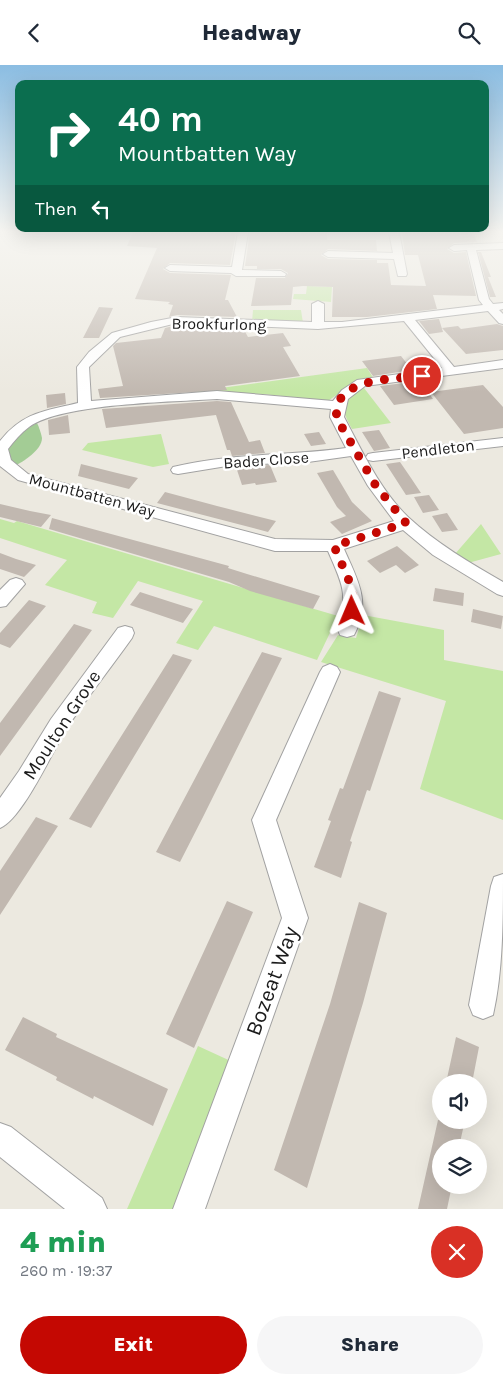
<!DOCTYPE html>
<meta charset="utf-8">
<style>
body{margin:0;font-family:Karla,sans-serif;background:#f6f6f7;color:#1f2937;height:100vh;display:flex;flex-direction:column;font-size:19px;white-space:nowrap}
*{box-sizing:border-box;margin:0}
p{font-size:16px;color:#747a83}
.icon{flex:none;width:28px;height:28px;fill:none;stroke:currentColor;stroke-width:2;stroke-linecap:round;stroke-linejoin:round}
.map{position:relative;height:1144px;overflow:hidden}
.panel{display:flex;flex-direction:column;background:#fff;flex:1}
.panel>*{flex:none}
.guide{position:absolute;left:15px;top:15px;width:474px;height:152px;border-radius:10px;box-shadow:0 5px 20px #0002;background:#0b6e4f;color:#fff;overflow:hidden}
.controls{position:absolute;left:432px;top:1009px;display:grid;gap:10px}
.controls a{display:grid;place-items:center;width:55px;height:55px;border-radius:50%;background:#fff;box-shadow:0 5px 20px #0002;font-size:25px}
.pin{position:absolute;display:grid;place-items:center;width:42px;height:42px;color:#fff;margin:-21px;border:2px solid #fff;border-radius:50%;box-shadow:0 1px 5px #0007}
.me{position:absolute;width:55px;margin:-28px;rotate:359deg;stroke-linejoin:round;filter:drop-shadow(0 0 4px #0008)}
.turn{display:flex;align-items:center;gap:18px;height:105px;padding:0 20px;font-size:22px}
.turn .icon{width:65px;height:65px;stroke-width:2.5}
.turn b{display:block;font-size:35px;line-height:42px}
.then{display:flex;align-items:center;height:48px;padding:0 20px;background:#0003;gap:10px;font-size:19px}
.round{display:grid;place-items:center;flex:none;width:52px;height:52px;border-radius:26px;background:#f6f6f7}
.headline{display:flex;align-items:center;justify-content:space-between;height:85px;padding:0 20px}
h1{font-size:30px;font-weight:800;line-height:38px;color:#1e9e55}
.action{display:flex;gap:10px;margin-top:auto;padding:10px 20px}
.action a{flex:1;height:58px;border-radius:30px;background:#c40802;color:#fff;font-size:20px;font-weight:800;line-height:58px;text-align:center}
.action a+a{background:#f6f6f7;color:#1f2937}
header{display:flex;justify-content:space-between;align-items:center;height:65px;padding:0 20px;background:#fff;font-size:22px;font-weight:800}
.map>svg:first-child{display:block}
</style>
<header><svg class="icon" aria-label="back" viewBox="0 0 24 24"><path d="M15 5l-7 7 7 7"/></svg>Headway<svg class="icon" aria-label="search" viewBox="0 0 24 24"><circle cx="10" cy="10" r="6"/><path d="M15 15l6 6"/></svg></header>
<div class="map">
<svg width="503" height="1144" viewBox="0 0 503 1144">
<rect width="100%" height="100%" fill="#ece9e0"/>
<path fill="#c4e7a5" d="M307,221L332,222L331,237L293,234L294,229H306Z
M253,245H301L303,258L252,257Z
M367,303L374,314L342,326L328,336L263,329L191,327Z
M362,323H364L391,358L352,364C340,342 340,337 362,323Z
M161,369L169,399L153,402L82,385L88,378Z
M0,454L14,458L17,456L338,551L317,595L214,561L198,585L176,578L203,536L138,516L113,553L92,548L97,537L45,520L67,495L0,473Z
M481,459L501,489L468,498L455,489Z
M363,550L444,565V595L503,606V755L420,724L446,636L321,597L338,570L356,573Z
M198,981L235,998L176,1144H127Z"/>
<path fill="#a3cc95" d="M37,358C39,362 41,368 42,373C42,385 23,397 14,401L6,386C12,373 25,364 37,358Z"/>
<path fill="#c1b8b0" d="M133,167H236L230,200L170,198L163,204L170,208L231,210L225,235H228L237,252L177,250L169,252L173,240L168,239L170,237L135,234L157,183L127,181Z
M250,167H327V175H376L377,186L328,184L321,190L328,194L377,195V198H388L391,220L426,221L418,190H405L402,167H473L477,177L454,178L447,184L454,188L466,187L476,231L433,230L437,244L367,252H332L333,222L303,221L293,222L291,240L251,241L256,213H285L288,208L281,204H257V201H245Z
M478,187H481L491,212H488L496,232H490Z
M99,242L113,243L99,273H83Z
M439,254L443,267L429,269L419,256Z
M497,259L503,261V285L466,289L442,263L458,261L461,264Z
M177,260L243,263L248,272L283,268L291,281L283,282L300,311L225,321L227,325L100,333L98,324L123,321L113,281L116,278L161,273L165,263Z
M401,291L412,305L373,311L362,296Z
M420,316L433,334L394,340L380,321Z
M483,320L503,342V363L464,369L431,327Z
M65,328L66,339L47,343L46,330Z
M217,336L231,337L249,377L260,375L265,388L232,391L230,385H227L216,350L106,363L102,344Z
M68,350L70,368L49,370L48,355Z
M379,365L390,383L374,386L362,367Z
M319,367L326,379L311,381L304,369Z
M400,397L411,413L421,428L406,430L386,399Z
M81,399L117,408L138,413L129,424L78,411Z
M270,400L277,417L256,420L255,418L242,420L236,402Z
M333,405L352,437L372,456L342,469L330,457L346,451L337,442L317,408Z
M165,427L217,441L276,456L268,467L157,438Z
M429,430L439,445L423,448L414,432Z
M0,439L30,446L51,450L41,462L0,452Z
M447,448L458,465L442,467L432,451Z
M52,453L207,495L229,501L228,503L247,509L320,531L313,544L250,526L229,517L49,464Z
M397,481L419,500L405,508L396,500L380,508L367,496Z
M0,488L16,494L36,500L24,512L0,504Z
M435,523L464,528L463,541L433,536Z
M140,527L171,537L193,544L183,558L130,540Z
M29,535L46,541L10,583L0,579V568Z
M473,544L503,551L501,564L471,557Z
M74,559L92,565L0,691V658Z
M262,587L282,593L203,752L180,797L156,787Z
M173,589L192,595L91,763L69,754Z
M379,626L401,633L370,726L367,725L350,776L352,777L341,813L314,802L331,756L328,755L340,723L343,724Z
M36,752L58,761L0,850V806Z
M227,836L253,847L194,983L166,969Z
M359,837L387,848L363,938L307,1123L274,1105L330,939Z
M23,952L57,969L56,972L168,1024L153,1061L94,1031L93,1034L56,1015L57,1012L5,985Z
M456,972L479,982L472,1018H446Z
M438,1055H465L459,1082H441V1120H452L447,1144H418Z"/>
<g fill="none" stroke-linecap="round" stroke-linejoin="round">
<g stroke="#a2a2a2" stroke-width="2">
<path id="street" d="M238,167H248L242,205L281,206L286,209L285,211H236L231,208L170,206L165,203L170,200L232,202Z
M389,167H399L407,209L406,211H398L394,194L328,192L323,189L328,186L393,188Z
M503,178V184L476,185L489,234L493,239L503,238V244L499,245L503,249V259L499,258L488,246L415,255L454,302L503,295V303L365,321L348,334L344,352C362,386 380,425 408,452C436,478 470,498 503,517V531L497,529L433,490L403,465L344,484C357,514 372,537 354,570L347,572L340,570L338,565C348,527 343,521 328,486H275L18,415L0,401V376C23,347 45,346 78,338L77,302L89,287L112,268L151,257L177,252L312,257V239L318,236L324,239V257H342L483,240L479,235L467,185L454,186L449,183L454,180ZM404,256L442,303L357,315L342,325L333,336L217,326L91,336L89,302L120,272L177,258L318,264ZM217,334L331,344L330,352L346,383C289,391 230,388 173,402L171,405L173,408L178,409L233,400L308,397L351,391L368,421L394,456L333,475L275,474L28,409L11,395L8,384C14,376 21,368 29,362C62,338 174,337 217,334Z
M503,373V381L373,396L368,395L366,392L368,389L373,388Z
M16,513L22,515L25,519L6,541L0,542V525L10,515Z
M125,561L132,563L134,568L132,573C110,604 86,634 65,666C52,688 22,754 0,763V733L19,706L51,654L118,563Z
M330,599L337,602L340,607L276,755L308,853L205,1144H173L282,853L252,755L320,607L323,602Z
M503,809C503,854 503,907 493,950L483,954L473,950L469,940L491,821L494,812Z
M0,1058L11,1062L102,1133L107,1144H65L0,1092Z"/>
</g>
<use href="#street" fill="#fff" fill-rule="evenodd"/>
</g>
<linearGradient id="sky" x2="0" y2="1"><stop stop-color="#8bbde2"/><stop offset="0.51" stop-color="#f6f5f1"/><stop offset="1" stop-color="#f6f5f1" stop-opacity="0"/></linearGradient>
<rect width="503" height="327" fill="url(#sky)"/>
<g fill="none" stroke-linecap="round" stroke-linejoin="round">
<path stroke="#c40802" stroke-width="9" stroke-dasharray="0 16.2" d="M352,546L353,525L334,481L406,458L376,421L336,352C337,349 336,344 337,341C346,312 398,314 422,311"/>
</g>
<g text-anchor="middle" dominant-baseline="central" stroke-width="5" stroke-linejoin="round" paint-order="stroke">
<g font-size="16" fill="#1b1b1b" stroke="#fff">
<text transform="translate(219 259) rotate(1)">Brookfurlong</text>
<text transform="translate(438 384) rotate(-7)">Pendleton</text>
<text transform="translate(266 395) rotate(-4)">Bader Close</text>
<text transform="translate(92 430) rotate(15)">Mountbatten Way</text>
</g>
<g font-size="19" fill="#1b1b1b" stroke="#fff">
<text transform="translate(62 660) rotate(-57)">Moulton Grove</text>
</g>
<g font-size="22" fill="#1b1b1b" stroke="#fff">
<text transform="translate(272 916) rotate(-70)">Bozeat Way</text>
</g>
</g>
</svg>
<div class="controls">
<a><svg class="icon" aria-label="sound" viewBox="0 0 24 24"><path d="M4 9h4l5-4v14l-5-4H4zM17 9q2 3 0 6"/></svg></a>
<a><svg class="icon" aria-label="layers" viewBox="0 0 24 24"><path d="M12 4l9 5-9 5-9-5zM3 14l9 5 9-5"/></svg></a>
</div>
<div class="pin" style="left:422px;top:311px;background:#d93025"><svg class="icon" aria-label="arrive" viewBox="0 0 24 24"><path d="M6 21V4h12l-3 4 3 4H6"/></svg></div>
<svg class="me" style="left:352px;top:546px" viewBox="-20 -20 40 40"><path d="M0-17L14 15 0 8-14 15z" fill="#c40802" stroke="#fff" stroke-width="4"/></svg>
<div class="guide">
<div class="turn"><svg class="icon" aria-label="right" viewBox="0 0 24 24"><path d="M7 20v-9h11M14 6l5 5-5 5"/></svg><div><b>40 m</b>Mountbatten Way</div></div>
<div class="then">Then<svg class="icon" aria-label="left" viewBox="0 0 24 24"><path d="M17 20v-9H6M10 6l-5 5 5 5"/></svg></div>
</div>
</div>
<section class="panel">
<div class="headline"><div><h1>4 min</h1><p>260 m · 19:37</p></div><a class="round" style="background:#d93025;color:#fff"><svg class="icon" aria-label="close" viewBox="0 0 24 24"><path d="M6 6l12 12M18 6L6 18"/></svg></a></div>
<div class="action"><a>Exit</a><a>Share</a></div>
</section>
